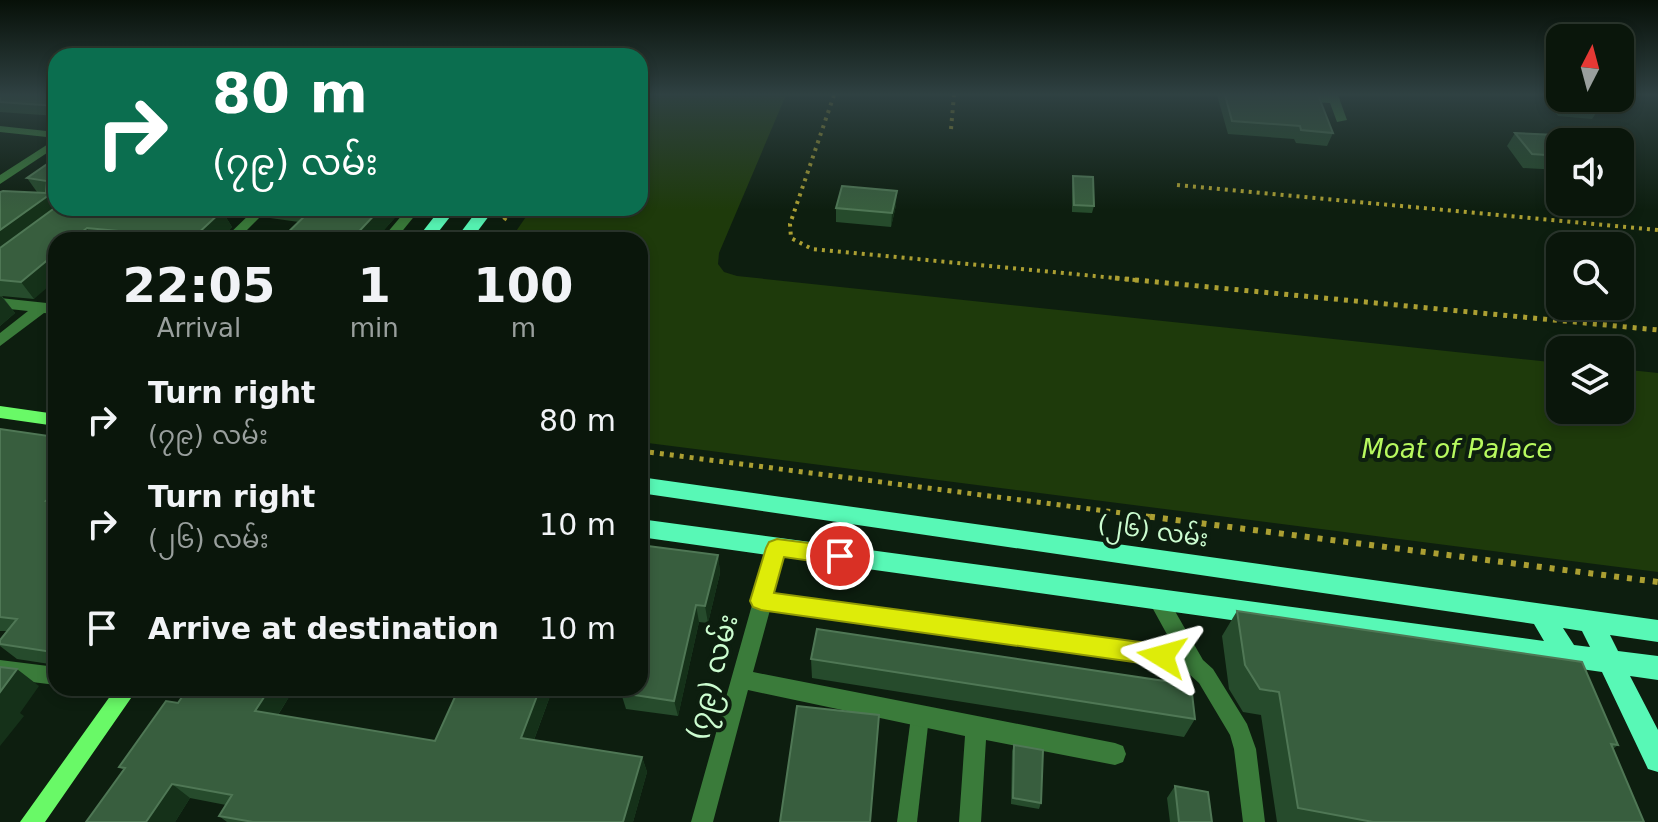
<!DOCTYPE html>
<meta charset="utf-8">
<style>
body{margin:0;font-family:"DejaVu Sans","Noto Sans Myanmar",sans-serif;background:#131f14;color:#f1f3f6;height:100vh;display:flex;flex-direction:column;font-size:30px;white-space:nowrap}
*{box-sizing:border-box;margin:0}
p{font-size:26px;color:#999f9d}
.icon{flex:none;width:44px;height:44px;fill:none;stroke:currentColor;stroke-width:2;stroke-linecap:round;stroke-linejoin:round}
.map{position:relative;flex:1;overflow:hidden}
.side{position:absolute;left:48px;top:232px;width:600px;height:464px;display:flex;flex-direction:column;background:#0a160b;border-radius:24px;box-shadow:0 4px 12px #0003,0 0 0 2px #2a352c}
.side>*{flex:none}
.hud{position:absolute;left:48px;top:48px;width:600px;height:168px;border-radius:24px;box-shadow:0 4px 12px #0003,0 0 0 2px #2a352c;background:#0b6e4f;color:#fff;overflow:hidden}
.needle{width:52px;rotate:6deg}
.tools{position:absolute;left:1546px;top:24px;display:grid;gap:16px}
.tools a{display:grid;place-items:center;width:88px;height:88px;border-radius:16px;background:#0a160b;box-shadow:0 4px 12px #0003,0 0 0 2px #2a352c;font-size:40px}
.pin{position:absolute;display:grid;place-items:center;width:68px;height:68px;color:#fff;margin:-34px;border:4px solid #fff;border-radius:50%;box-shadow:0 2px 8px #0007}
.me{position:absolute;width:88px;margin:-44px;rotate:278deg;stroke-linejoin:round;filter:drop-shadow(0 0 6px #0008)}
.turn{display:flex;align-items:center;gap:28px;height:168px;padding:0 32px;font-size:36px}
.turn .icon{width:104px;height:104px;stroke-width:2.5}
.turn b{display:block;font-size:56px;line-height:68px}
.eta{display:flex;justify-content:space-evenly;align-items:center;height:136px;text-align:center}
.eta b{font-size:48px;font-weight:700;line-height:56px}
ul{padding:0;list-style:none}
li{display:flex;align-items:center;gap:24px;height:104px;padding:0 32px}
li div{flex:1}
li b{display:block;font-size:30px}
li em{font-style:normal}
.map>svg:first-child{display:block}
</style>
<div class="map">
<svg width="1658" height="822" viewBox="0 0 1658 822">
<rect width="100%" height="100%" fill="#0d1e0f"/>
<path fill="#1e3a0b" d="M640,95H786L719,253L718,264L724,272L737,276L1560,363V410H1620V369L1658,373V572L640,442V240H510L532,208H640Z"/>
<g fill="none" stroke-linecap="round" stroke-linejoin="round">
<path stroke="#ab9f32" stroke-width="4" stroke-dasharray="3 5" stroke-linecap="butt" d="M834,95L790,224L791,238L812,249L1136,280
M951,129L954,95
M1177,185L1658,230
M504,220L513,208"/>
<path stroke="#ab9f32" stroke-width="5" stroke-dasharray="4 6" stroke-linecap="butt" d="M1115,278L1658,330
M640,451L1153,517"/>
<path stroke="#ab9f32" stroke-width="6" stroke-dasharray="5 8" stroke-linecap="butt" d="M1137,515L1658,582"/>
<path fill="#3a7b3a" fill-rule="evenodd" d="M920,708L927,711L929,717L917,822H897L911,717L913,711Z"/>
<path fill="#3a7b3a" fill-rule="evenodd" d="M1298,95H1338L1347,120L1337,122L1330,103L1300,101L1295,98Z
M0,126L56,132V138L0,132Z
M256,208H269L237,240H223Z
M408,208H421L395,240H381Z
M0,298L56,304V314L44,313L0,346V333L28,311L0,308Z
M777,540L783,543L786,548L774,594L1175,649L1147,598L1150,592L1157,590L1164,592L1203,660L1213,669L1247,724L1256,749L1265,822H1243L1234,749L1230,735L1199,683L1189,674L1171,666L770,610L753,672L1115,743L1123,746L1126,754L1123,762L1115,765L986,740L981,822H959L965,736L748,690L713,822H691L768,548L771,543Z
M0,660L56,667V685L0,678Z"/>
<path fill="#3a7b3a" fill-rule="evenodd" d="M56,139V147L0,184V175Z"/>
<path fill="#69f967" fill-rule="evenodd" d="M0,406L56,414V426L0,418Z
M116,688H138L45,822H20Z"/>
<path fill="#58f8b6" fill-rule="evenodd" d="M441,208H457L432,240H416Z
M479,208H495L471,240H455Z
M640,477L1658,620V642L1610,635L1618,651L1658,656V680L1630,676L1658,730V772L1648,769L1602,672L1581,669L1571,675L1562,671L1559,666L640,537V519L1544,641L1534,624L640,493ZM1563,628L1582,631L1590,647L1574,645Z"/>
<path fill="#52ced7" fill-rule="evenodd" d="M428,230L465,232L474,237L472,240L422,239L419,235Z"/>
</g>
<path fill="#264b2c" d="M0,95H56V116L0,112Z
M1217,95H1318L1333,133L1327,146L1296,143L1294,139L1228,134Z
M1542,95H1560V98H1594L1601,106L1592,119L1558,116Z
M1515,133L1560,142V170L1523,168L1507,146Z
M56,158V208L222,211L232,227L219,240H56L34,299L2,296L15,313L0,326V192H37L27,178Z
M1073,176L1094,206L1092,213L1072,212V183Z
M896,205L891,227L836,222V208Z
M265,208H399L400,212L375,240H280L299,222L270,218Z
M0,429L56,437V665L17,659L0,646V640L7,631H0Z
M718,555L720,573L708,623L699,622L678,716L626,709L621,693Z
M1237,611L1618,745L1613,749L1644,822H1277L1261,715L1243,712L1229,689L1222,636Z
M811,659L1195,719L1184,737L812,678Z
M459,688H553L534,740L642,757L647,772L633,822H227L219,816L226,805L190,798L175,822H86L124,770L119,767L178,703L289,697L278,715L435,741Z
M1014,745L1041,803L1039,809L1011,804L1012,751Z
M1175,786L1212,822H1170L1167,798Z"/>
<path fill="#153119" d="M56,190V208L0,256V230Z
M897,191L896,205L891,227L892,213Z
M381,208H399L400,212L375,240H351Z
M222,211L232,227L219,240H194L193,238Z
M87,228L96,240H72Z
M56,253V280L34,299L21,282Z
M1,296L15,313L0,326V297Z
M56,492V511L46,501Z
M718,555L720,573L708,623L705,606Z
M696,605L699,622L678,716L674,701Z
M17,669L39,686L20,713L24,716L0,746V692Z
M270,688H282L289,697L270,727L255,711Z
M540,688H553L529,753L521,738Z
M642,757L647,772L633,822H623Z
M172,784L190,798L175,822H146Z"/>
<path fill="#385e3e" stroke="#4f7755" stroke-width="2" d="M0,95H56V106L0,102Z
M1225,95H1318L1333,133L1301,130L1300,126L1232,121Z
M1562,98H1594L1601,106L1566,104Z
M1515,133L1556,135L1562,142H1560V156L1532,154Z
M56,158V190L0,230V192L3,191L46,193L47,181L27,178Z
M1073,176L1093,177L1094,206L1074,205Z
M842,186L897,191L892,213L836,208Z
M56,207L192,208L222,211L193,238L87,228L72,240H56V253L21,282L0,280V248Z
M313,208H381L351,240H280Z
M0,429L56,437V492L46,501L56,503V647L52,652L0,644V640L17,619L0,617Z
M640,545L718,555L705,606L696,605L674,701L621,693L622,688H640Z
M1237,611L1582,662L1618,745L1611,744L1644,822H1373L1298,808L1279,692L1260,689L1245,665Z
M817,629L1191,685L1195,719L811,659Z
M0,667L17,669L0,692Z
M188,688H270L255,711L435,741L459,688H540L521,738L642,757L623,822H253L219,816L232,795L172,784L146,822H86L125,768L119,767L166,701L178,703Z
M797,706L879,715L870,822H780Z
M1014,745L1043,750L1041,803L1013,798Z
M1175,786L1208,792L1212,822H1179Z"/>
<linearGradient id="sky" x2="0" y2="1"><stop stop-color="#071008"/><stop offset="0.45" stop-color="#2f4142"/><stop offset="1" stop-color="#2f4142" stop-opacity="0"/></linearGradient>
<rect width="1658" height="210" fill="url(#sky)"/>
<path fill="#deec09" stroke="#909906" stroke-width="2" d="M777,539L840,547L848,550L851,556L848,562L840,565L784,557L774,593L1162,645L1170,648L1173,656L1170,663L1162,666L761,610L753,607L750,601L766,548L769,542Z"/>
<g text-anchor="middle" dominant-baseline="central" stroke-width="8" stroke-linejoin="round" paint-order="stroke">
<g font-size="24" fill="#ccfdd0" stroke="#0d1e0f">
<text transform="translate(1153 531) rotate(8)">(၂၆) လမ်း</text>
</g>
<g font-size="26" font-style="italic" fill="#b7f95f" stroke="#0d1e0f">
<text x="1457" y="449">Moat of Palace</text>
</g>
<g font-size="28" fill="#ccfdd0" stroke="#0d1e0f">
<text transform="translate(712 677) rotate(-75)">(၇၉) လမ်း</text>
</g>
</g>
</svg>
<div class="tools">
<a><svg class="needle" viewBox="-14 -14 28 28"><path d="M0-13l5 13h-10z" fill="#e53935"/><path d="M0 13l5-13h-10z" fill="#999f9d"/></svg></a>
<a><svg class="icon" aria-label="sound" viewBox="0 0 24 24"><path d="M4 9h4l5-4v14l-5-4H4zM17 9q2 3 0 6"/></svg></a>
<a><svg class="icon" aria-label="search" viewBox="0 0 24 24"><circle cx="10" cy="10" r="6"/><path d="M15 15l6 6"/></svg></a>
<a><svg class="icon" aria-label="layers" viewBox="0 0 24 24"><path d="M12 4l9 5-9 5-9-5zM3 14l9 5 9-5"/></svg></a>
</div>
<div class="pin" style="left:840px;top:556px;background:#d93025"><svg class="icon" aria-label="arrive" viewBox="0 0 24 24"><path d="M6 21V4h12l-3 4 3 4H6"/></svg></div>
<svg class="me" style="left:1162px;top:656px" viewBox="-20 -20 40 40"><path d="M0-17L14 15 0 8-14 15z" fill="#deec09" stroke="#fff" stroke-width="4"/></svg>
<div class="hud">
<div class="turn"><svg class="icon" aria-label="right" viewBox="0 0 24 24"><path d="M7 20v-9h11M14 6l5 5-5 5"/></svg><div><b>80 m</b>(၇၉) လမ်း</div></div>
</div>
<section class="side">
<div class="eta">
<div><b>22:05</b><p>Arrival</p></div>
<div><b>1</b><p>min</p></div>
<div><b>100</b><p>m</p></div>
</div>
<ul>
<li><svg class="icon" aria-label="right" viewBox="0 0 24 24"><path d="M7 20v-9h11M14 6l5 5-5 5"/></svg><div><b>Turn right</b><p>(၇၉) လမ်း</p></div><em>80 m</em></li>
<li><svg class="icon" aria-label="right" viewBox="0 0 24 24"><path d="M7 20v-9h11M14 6l5 5-5 5"/></svg><div><b>Turn right</b><p>(၂၆) လမ်း</p></div><em>10 m</em></li>
<li><svg class="icon" aria-label="arrive" viewBox="0 0 24 24"><path d="M6 21V4h12l-3 4 3 4H6"/></svg><div><b>Arrive at destination</b></div><em>10 m</em></li>
</ul>
</section>
</div>
